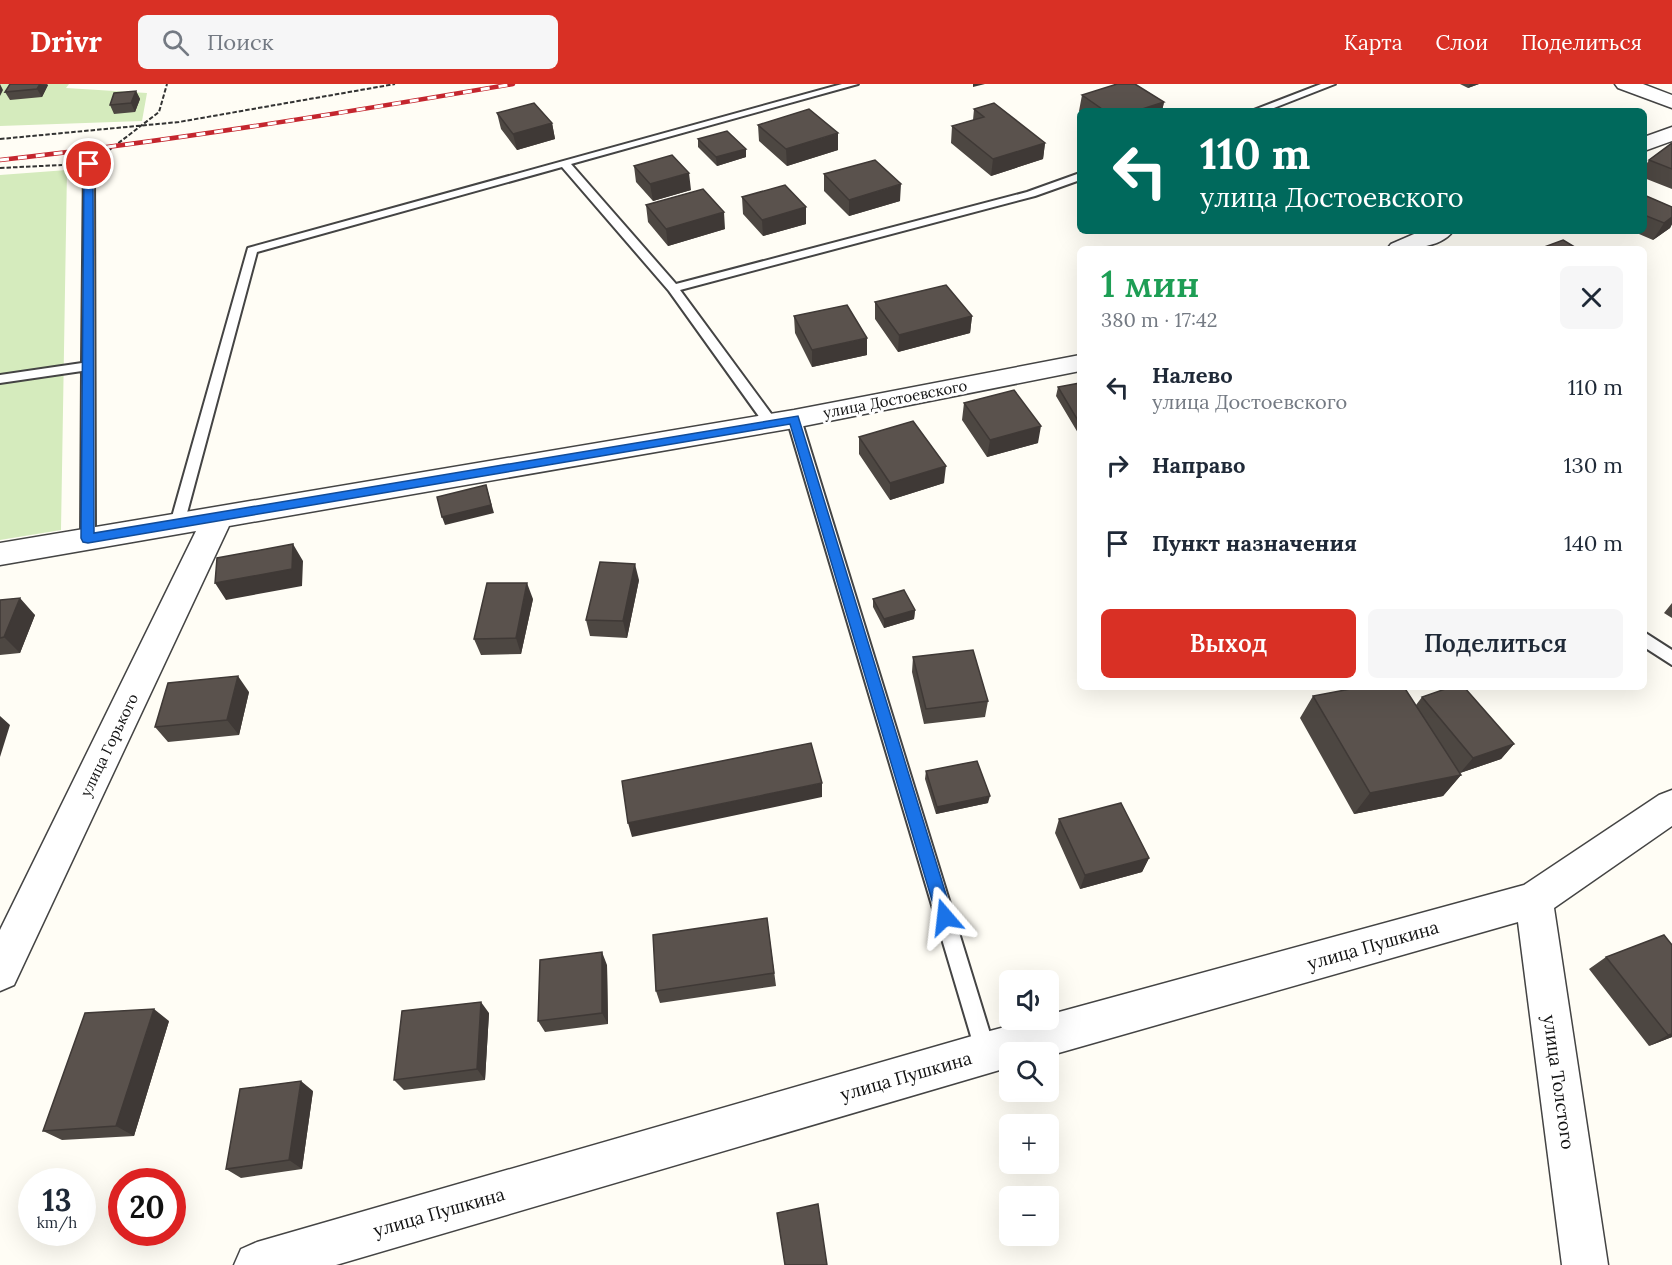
<!DOCTYPE html>
<html lang="ru">
<meta charset="utf-8">
<style>
body{margin:0;font-family:Lora,serif;background:#f6f6f7;color:#1f2937;height:100vh;display:flex;flex-direction:column;font-size:22px;white-space:nowrap}
*{box-sizing:border-box;margin:0}
p{font-size:20px;color:#747a83}
.icon{flex:none;width:33px;height:33px;fill:none;stroke:currentColor;stroke-width:2;stroke-linecap:round;stroke-linejoin:round}
.map{position:relative;flex:1;overflow:hidden}
.panel{position:absolute;left:1077px;top:162px;width:570px;height:444px;display:flex;flex-direction:column;background:#fff;border-radius:9px;box-shadow:0 6px 24px #0002}
.panel>*{flex:none}
.guide{position:absolute;left:1077px;top:24px;width:570px;height:126px;border-radius:9px;box-shadow:0 6px 24px #0002;background:#00695c;color:#fff;overflow:hidden}
.fabs{position:absolute;left:999px;top:886px;display:grid;gap:12px}
.fabs a{display:grid;place-items:center;width:60px;height:60px;border-radius:9px;background:#fff;box-shadow:0 6px 24px #0002;font-size:30px}
.speed{position:absolute;left:18px;top:1084px;display:flex;gap:12px;font-size:30px;font-weight:700;text-align:center}
.speed>*{display:grid;place-content:center;width:78px;height:78px;border-radius:50%;background:#fff;box-shadow:0 6px 24px #0002;line-height:1}
.speed small{font-size:15px;font-weight:400}
.speed .limit{border:9px solid #d22;background:#fff;color:#111}
.pin{position:absolute;display:grid;place-items:center;width:51px;height:51px;color:#fff;margin:-26px;border:3px solid #fff;border-radius:50%;box-shadow:0 2px 6px #0007}
.me{position:absolute;width:66px;margin:-33px;rotate:343deg;stroke-linejoin:round;filter:drop-shadow(0 0 4px #0008)}
.turn{display:flex;align-items:center;gap:21px;height:126px;padding:0 24px;font-size:27px}
.turn .icon{width:78px;height:78px;stroke-width:2.5}
.turn b{display:block;font-size:42px;line-height:51px}
.round{display:grid;place-items:center;flex:none;width:63px;height:63px;border-radius:9px;background:#f6f6f7}
.overview{display:flex;align-items:center;justify-content:space-between;height:102px;padding:0 24px}
h1{font-size:36px;font-weight:600;line-height:45px;color:#1e9e55}
.cta{display:flex;gap:12px;margin-top:auto;padding:12px 24px}
.cta a{flex:1;height:69px;border-radius:9px;background:#d93025;color:#fff;font-size:24px;font-weight:600;line-height:69px;text-align:center}
.cta a+a{background:#f6f6f7;color:#1f2937}
ul{padding:0;list-style:none}
li{display:flex;align-items:center;gap:18px;height:78px;padding:0 24px}
li div{flex:1}
li b{display:block;font-size:22px}
li em{font-style:normal}
header{display:flex;align-items:center;gap:36px;box-sizing:border-box;height:84px;padding:0 30px;background:#d93025;color:#fff}
header strong{font-size:28px}
nav{display:flex;gap:33px;margin-inline-start:auto;font-size:21px}
.search{width:420px;height:54px;background:#f6f6f7;display:flex;align-items:center;gap:15px;box-sizing:border-box;padding:0 21px;border-radius:9px;color:#747a83;font-size:22px}
.map>svg:first-child{display:block}
</style>
<header>
<strong>Drivr</strong>
<div class="search"><svg class="icon" aria-label="search" viewBox="0 0 24 24"><circle cx="10" cy="10" r="6"/><path d="M15 15l6 6"/></svg>Поиск</div>
<nav><a>Карта</a><a>Слои</a><a>Поделиться</a></nav>
</header>
<div class="map">
<svg width="1672" height="1181" viewBox="0 0 1672 1181">
<rect width="100%" height="100%" fill="#fffdf5"/>
<path fill="#d5ebbd" d="M0,0H69L66,4L147,9L142,37L0,42Z
M67,86L61,446L0,456V91Z"/>
<g fill="none" stroke-linecap="round" stroke-linejoin="round">
<g stroke="#444" stroke-width="4">
<path id="lane" d="M842,0H858L571,80L676,200L1027,108L1080,89V96L1035,112L680,206L775,335L777,338L770,343L765,341L669,207L562,83L257,168L184,440L182,444H172L170,440L248,164Z
M1321,0H1335L1266,27H1251Z
M89,76L94,79L95,454L93,458H83L81,454L82,287L0,299V291L82,279L84,79Z
M794,330L801,335L996,969L993,976L986,979L979,976L976,969L787,335Z
M1644,548L1672,566V581L1644,563Z"/>
</g>
<g stroke="#444" stroke-width="3">
<path id="street" d="M1615,0H1643L1672,11V24L1618,4Z
M1672,43V57L1644,67V53Z
M1421,147H1453C1440,165 1407,165 1387,165L1391,160Z
M1080,271V287L794,344L229,442L14,901L0,907V846L196,447L0,481V459L794,326Z
M1672,706V742L1554,824L1608,1181H1562L1518,838L1048,972V969H1010V983L336,1181H234L241,1165L257,1158L986,948L1031,936H1048V931L1524,801L1659,711Z"/>
</g>
<path stroke="#333" stroke-width="2" stroke-dasharray="4.5 2" stroke-linecap="butt" d="M0,55L179,38L395,0
M108,67L159,28L167,0
M0,84L62,81"/>
<use href="#lane" fill="#fff" fill-rule="evenodd"/>
<use href="#street" fill="#fff" fill-rule="evenodd"/>
<g stroke="#c4262e" stroke-width="4.5">
<path id="rail" d="M0,76C172,57 342,29 513,0"/>
</g>
<use href="#rail" stroke="#fff" stroke-width="3" stroke-dasharray="9" stroke-linecap="butt"/>
</g>
<path fill="#4d4742" d="M10,0H47L48,1L42,13L10,16L5,8Z
M1460,0H1479L1468,4Z
M136,7L140,15L135,28L114,30L110,21Z
M1082,11L1164,18L1162,27H1080V28L1079,27Z
M974,25L1045,59L1043,75L991,92L951,59L952,42L973,36Z
M497,29L552,39L555,55L517,66L501,45Z
M758,41L838,66L787,82L759,57Z
M698,55L746,73L717,82L698,63Z
M1672,59V105L1644,94V84L1649,76Z
M634,82L691,106L653,117L636,98Z
M824,90L900,117L849,132L824,107Z
M1644,111L1672,123V140L1670,144L1653,156L1632,147H1644Z
M742,113L806,123V140L763,152L743,130Z
M646,121L725,145L668,162L648,138Z
M875,218L972,232L970,249L898,268L875,235Z
M794,232L867,271L812,283L795,249Z
M1080,299V349H1078L1056,312L1058,303Z
M964,319L1038,359L987,373L962,336Z
M859,353L944,399L890,416L859,370Z
M639,496L627,554L590,552L586,536Z
M533,515L521,570L481,571L474,555Z
M873,515L915,526L914,535L884,544L873,523Z
M0,516L35,531L20,569L0,571Z
M1672,519V534L1664,529Z
M913,573L988,617L985,633L924,640L912,588Z
M249,608L239,651L168,658L155,643Z
M1313,612L1416,621L1422,613L1514,660L1501,675L1460,689L1457,685L1461,691L1443,712L1354,730L1300,634Z
M926,687L988,719L936,730L925,695Z
M1059,735L1149,774L1142,788L1080,805L1055,749Z
M767,834L776,902L660,919L656,907Z
M1606,873L1672,953L1649,962L1589,885Z
M607,881L608,940L545,948L538,937Z
M489,929L485,996L404,1006L394,996Z
M169,937L134,1052L62,1056L43,1047Z
M313,1007L302,1085L241,1094L226,1085Z"/>
<path fill="#3f3936" d="M0,0L3,6L0,12Z
M40,0L48,1L42,13L37,5Z
M973,0H985L973,3Z
M1470,0H1479L1468,4Z
M136,7L140,15L135,28L131,19Z
M1164,18L1162,27H1136Z
M552,39L555,55L517,66L513,50Z
M838,49V66L787,82L786,65Z
M1045,59L1043,75L991,92L993,75Z
M746,65V73L717,82L716,73Z
M689,89L691,106L653,117L650,100Z
M901,100L900,117L849,132V116Z
M806,123V140L763,152L762,136Z
M724,128L725,145L668,162L666,145Z
M1672,133V140L1670,144L1653,156L1664,139Z
M972,232L970,249L898,268L899,251Z
M867,254V271L812,283V266Z
M1041,342L1038,359L987,373L990,356Z
M946,382L944,399L890,416V399Z
M486,401L494,429L445,441L442,433Z
M293,460L303,477L302,502L226,516L215,499Z
M635,480L639,496L627,554L623,537Z
M527,499L533,515L521,570L516,554Z
M20,514L35,531L20,569L4,553Z
M915,526L914,535L884,544V535Z
M238,592L249,608L239,651L227,636Z
M0,632L10,641L0,673Z
M1514,660L1501,675L1460,689L1473,674Z
M1461,691L1443,712L1354,730L1370,709Z
M822,699V713L632,753L628,739Z
M990,712L988,719L936,730L937,723Z
M1149,774L1142,788L1080,805L1085,791Z
M602,868L607,881L608,940L602,929Z
M481,918L489,929L485,996L477,985Z
M154,925L169,937L134,1052L116,1042Z
M1672,950V953L1649,962L1668,951Z
M301,997L313,1007L302,1085L289,1076Z"/>
<path fill="#5a524d" stroke="#3f3936" stroke-width="1.5" d="M10,0H40L37,5L5,8Z
M1117,0H1135L1164,18L1136,27H1105L1082,11Z
M136,7L131,19L110,21L114,9Z
M534,19L552,39L513,50L497,29Z
M994,19L1045,59L993,75L952,42L984,33L974,25Z
M809,25L838,49L786,65L758,41Z
M727,47L746,65L716,73L698,55Z
M1672,59V85L1649,76Z
M672,71L689,89L650,100L634,82Z
M875,76L901,100L849,116L824,90Z
M785,101L806,123L762,136L742,113Z
M703,105L724,128L666,145L646,121Z
M1644,111L1672,123V133L1664,139L1644,131Z
M1563,156L1578,165H1539Z
M946,201L972,232L899,251L875,218Z
M847,221L867,254L812,266L794,232Z
M1080,299V340L1058,303Z
M1014,306L1041,342L990,356L964,319Z
M913,337L946,382L890,399L859,353Z
M486,401L491,421L442,433L437,413Z
M293,460L292,485L215,499L217,474Z
M600,478L635,480L623,537L586,536Z
M487,499H527L516,554L474,555Z
M904,506L915,526L884,535L873,515Z
M20,514L4,553L0,554V516Z
M973,566L988,617L926,625L913,573Z
M238,592L227,636L155,643L168,599Z
M1361,603H1404L1461,691L1370,709L1313,612Z
M1451,603H1464L1514,660L1473,674L1422,613Z
M811,659L822,699L628,739L622,697Z
M977,677L990,712L937,723L926,687Z
M1121,719L1149,774L1085,791L1059,735Z
M767,834L774,889L656,907L653,851Z
M1664,851L1672,861V950L1668,951L1606,873Z
M602,868V929L538,937L540,876Z
M481,918L477,985L394,996L402,927Z
M154,925L116,1042L43,1047L85,929Z
M301,997L289,1076L226,1085L240,1005Z
M818,1120L827,1181H785L777,1129Z"/>
<path fill="#1a73e8" stroke="#114b97" stroke-width="1.5" d="M89,77L93,80L94,449L798,332L953,833L950,838L945,840L939,838L937,833L790,340L88,459L83,458L81,454L84,80Z"/>
<g text-anchor="middle" dominant-baseline="central" stroke-width="6" stroke-linejoin="round" paint-order="stroke">
<g font-size="15" fill="#111" stroke="#fff">
<text transform="translate(895 315) rotate(-11)">улица Достоевского</text>
<text transform="translate(109 661) rotate(-64)">улица Горького</text>
</g>
<g font-size="18" fill="#111" stroke="#fff">
<text transform="translate(1373 861) rotate(-16)">улица Пушкина</text>
<text transform="translate(906 992) rotate(-16)">улица Пушкина</text>
<text transform="translate(1559 998) rotate(82)">улица Толстого</text>
<text transform="translate(439 1128) rotate(-16)">улица Пушкина</text>
</g>
</g>
</svg>
<div class="fabs">
<a><svg class="icon" aria-label="sound" viewBox="0 0 24 24"><path d="M4 9h4l5-4v14l-5-4H4zM17 9q2 3 0 6"/></svg></a>
<a><svg class="icon" aria-label="search" viewBox="0 0 24 24"><circle cx="10" cy="10" r="6"/><path d="M15 15l6 6"/></svg></a>
<a>+</a>
<a>−</a>
</div>
<div class="speed"><div>13<small>km/h</small></div><div class="limit">20</div></div>
<div class="pin" style="left:89px;top:80px;background:#d93025"><svg class="icon" aria-label="arrive" viewBox="0 0 24 24"><path d="M6 21V4h12l-3 4 3 4H6"/></svg></div>
<svg class="me" style="left:945px;top:833px" viewBox="-20 -20 40 40"><path d="M0-17L14 15 0 8-14 15z" fill="#1a73e8" stroke="#fff" stroke-width="4"/></svg>
<div class="guide">
<div class="turn"><svg class="icon" aria-label="left" viewBox="0 0 24 24"><path d="M17 20v-9H6M10 6l-5 5 5 5"/></svg><div><b>110 m</b>улица Достоевского</div></div>
</div>
<section class="panel">
<div class="overview"><div><h1>1 мин</h1><p>380 m · 17:42</p></div><a class="round"><svg class="icon" aria-label="close" viewBox="0 0 24 24"><path d="M6 6l12 12M18 6L6 18"/></svg></a></div>
<ul>
<li><svg class="icon" aria-label="left" viewBox="0 0 24 24"><path d="M17 20v-9H6M10 6l-5 5 5 5"/></svg><div><b>Налево</b><p>улица Достоевского</p></div><em>110 m</em></li>
<li><svg class="icon" aria-label="right" viewBox="0 0 24 24"><path d="M7 20v-9h11M14 6l5 5-5 5"/></svg><div><b>Направо</b></div><em>130 m</em></li>
<li><svg class="icon" aria-label="arrive" viewBox="0 0 24 24"><path d="M6 21V4h12l-3 4 3 4H6"/></svg><div><b>Пункт назначения</b></div><em>140 m</em></li>
</ul>
<div class="cta"><a>Выход</a><a>Поделиться</a></div>
</section>
</div>
